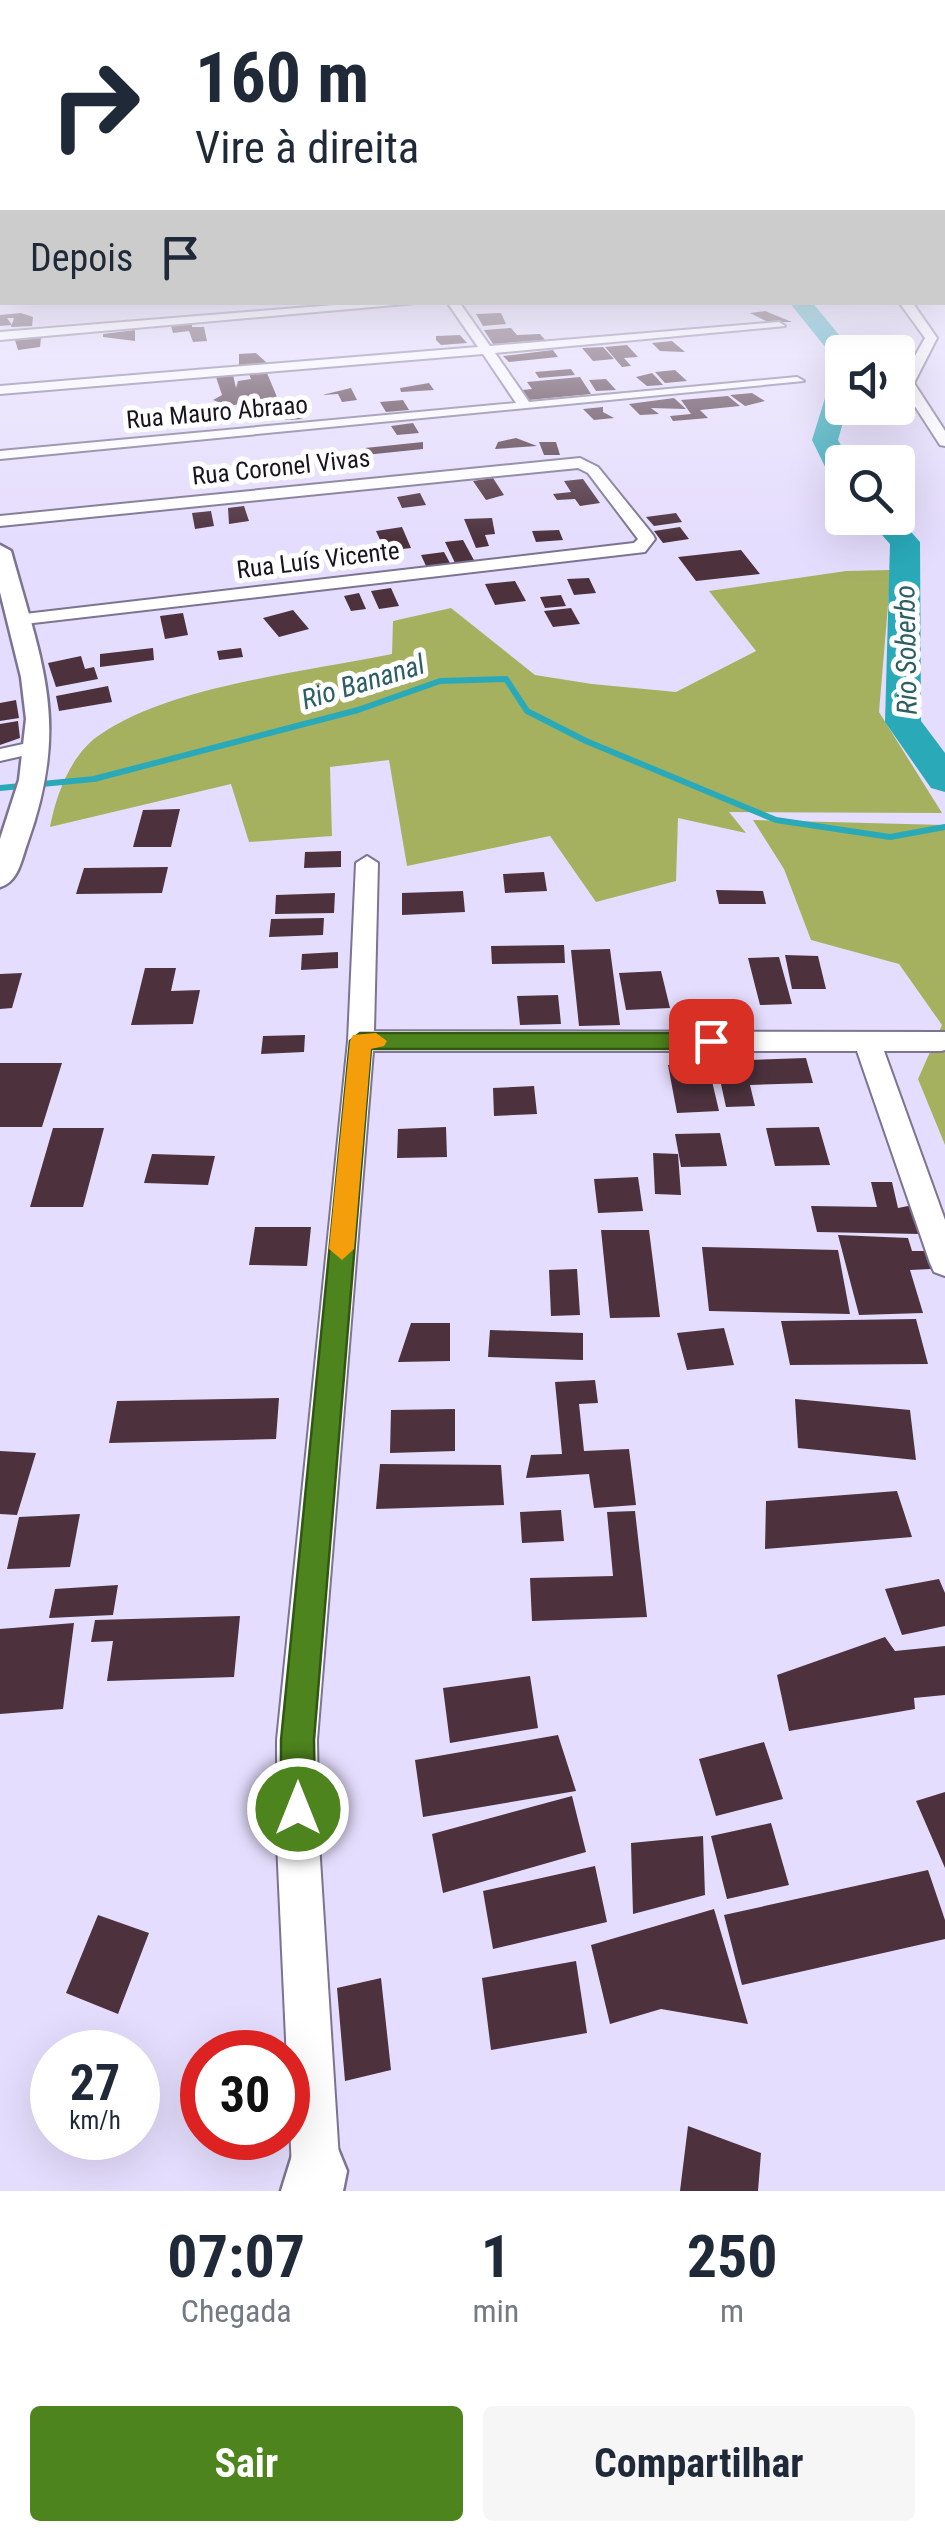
<!DOCTYPE html>
<html lang="pt">
<meta charset="utf-8">
<style>
body{margin:0;font-family:"Roboto Condensed",sans-serif;background:#f6f6f7;color:#1f2937;height:100vh;display:flex;flex-direction:column;font-size:38px;white-space:nowrap}
*{box-sizing:border-box;margin:0}
p{font-size:32px;color:#747a83}
.icon{flex:none;width:55px;height:55px;fill:none;stroke:currentColor;stroke-width:2;stroke-linecap:round;stroke-linejoin:round}
.map{position:relative;height:2191px;overflow:hidden}
.details{display:flex;flex-direction:column;background:#fff;flex:1}
.details>*{flex:none}
.top-card{position:absolute;left:0px;top:0px;width:945px;height:305px;box-shadow:0 10px 40px #0002;background:#fff;color:#1f2937;overflow:hidden}
.controls{position:absolute;left:825px;top:335px;display:grid;gap:20px}
.controls a{display:grid;place-items:center;width:90px;height:90px;border-radius:10px;background:#fff;box-shadow:0 10px 40px #0002;font-size:50px}
.speed{position:absolute;left:30px;top:2030px;display:flex;gap:20px;font-size:50px;font-weight:700;text-align:center}
.speed>*{display:grid;place-content:center;width:130px;height:130px;border-radius:50%;background:#fff;box-shadow:0 10px 40px #0002;line-height:1}
.speed small{font-size:25px;font-weight:400}
.speed .limit{border:15px solid #d22;background:#fff;color:#111}
.pin{position:absolute;display:grid;place-items:center;width:85px;height:85px;color:#fff;margin:-42px;border-radius:20px;box-shadow:0 5px 15px #0006}
.me{position:absolute;width:110px;margin:-55px;rotate:0deg;stroke-linejoin:round;filter:drop-shadow(0 0 8px #0008)}
.turn{display:flex;align-items:center;gap:35px;height:210px;padding:0 30px;font-size:45px}
.turn .icon{width:130px;height:130px;stroke-width:2.5}
.turn b{display:block;font-size:70px;line-height:85px}
.then{display:flex;align-items:center;height:95px;padding:0 30px;background:#0003;gap:20px;font-size:38px}
.eta{display:flex;justify-content:space-evenly;align-items:center;height:170px;text-align:center}
.eta b{font-size:60px;font-weight:700;line-height:70px}
.cta{display:flex;gap:20px;margin-top:auto;padding:20px 30px}
.cta a{flex:1;height:115px;border-radius:10px;background:#4d841d;color:#fff;font-size:40px;font-weight:700;line-height:115px;text-align:center}
.cta a+a{background:#f6f6f7;color:#1f2937}
.map>svg:first-child{display:block}
</style>
<div class="map">
<svg width="945" height="2191" viewBox="0 0 945 2191">
<rect width="100%" height="100%" fill="#e5ddfd"/>
<path fill="#a6b160" d="M891,570L879,712L942,813L729,812L746,833L678,818L676,881L596,902L550,836L407,866L389,760L330,767L332,836L249,842L231,784L50,827C56,795 71,753 101,734C173,685 306,672 392,654L393,621L451,608L535,675L592,684L676,692L756,651L709,591L846,571Z
M753,820L945,825V1145L918,1079L942,1025L899,964L811,940L784,869Z"/>
<g fill="none" stroke-linecap="round" stroke-linejoin="round">
<path stroke="#2aaab9" stroke-width="6" d="M0,788L94,779L358,710L440,681L506,679L527,711L586,741L776,820L890,837L945,827"/>
<path fill="#2aaab9" fill-rule="evenodd" d="M789,302H812L853,352H842V360L834,358Z
M842,375V408H847L838,440L850,462H842V483L832,481L812,440L830,382Z
M898,517L920,542L921,721L945,753V792L931,788L885,722L890,544L867,518Z"/>
</g>
<path fill="#4d323e" d="M765,311L792,322H768L750,313Z
M21,313L33,317L32,326L11,327L14,318H7L12,325L0,326V315Z
M501,313L506,324L483,326L476,314Z
M192,324V327H204L207,341L193,342L189,331L173,333L171,326Z
M511,328L517,335L540,334L545,340L493,344L484,330Z
M135,330V341L103,337V334Z
M460,335L467,343L441,345L436,340V336Z
M41,338L40,347L18,350L15,340Z
M672,341L685,352L660,351L652,343Z
M627,345L638,357L624,358L631,366L622,367L605,347Z
M603,347L614,359L593,361L582,348Z
M553,350L558,357L509,362L503,356Z
M256,353L267,363L239,365V354Z
M571,369L575,375L539,378L535,372Z
M675,370L687,381L665,383L655,372Z
M267,373L277,397L229,406L213,400L222,395L216,377L233,375L236,388L238,381L251,379L249,374Z
M652,373L656,377L663,385L647,386L636,377Z
M580,377L591,394L529,400L522,390L532,389L527,382Z
M606,379L616,390L596,391L589,380Z
M429,383L434,390L401,392L400,388Z
M351,388L357,400L342,402L338,394L322,395Z
M752,393L765,401L745,406L730,395Z
M728,396L740,406L700,410L708,418L673,421L670,416L691,414L681,400Z
M674,398L686,409L651,408L659,414L640,415L629,404Z
M403,400L409,410L386,412L380,402Z
M298,407L303,419L286,420L279,408Z
M603,407V412L614,418L594,420L583,409Z
M413,423L419,433L397,435L391,426Z
M516,438L537,446L495,449L498,442Z
M423,442V449L365,455V448Z
M539,442H556L560,455H544Z
M493,478L504,495L486,500L473,481Z
M583,479L600,503L580,506L575,499L557,500L553,494L571,492L564,481Z
M420,493L426,505L402,508L397,497Z
M244,506L249,521L229,524L228,508Z
M211,511L214,526L195,529L192,513Z
M676,513L682,522L654,526L646,517Z
M492,518L495,534L485,535L489,546L476,548L464,519Z
M402,527L411,548L385,551L376,531Z
M680,527L689,539L663,543L654,531Z
M559,530L563,540L536,542L532,531Z
M463,540L475,562L456,565L445,542Z
M741,550L760,574L696,581L678,557Z
M444,552L450,563L426,566L421,555Z
M589,578L596,593L574,595L567,579Z
M515,581L526,601L495,605L485,584Z
M391,588L399,606L379,609L371,591Z
M359,593L366,609L351,611L344,596Z
M561,595L566,606L545,608L540,597Z
M571,608L580,624L553,627L544,611Z
M293,610L309,629L279,637L263,618Z
M183,613L188,635L165,639L160,616Z
M153,648L154,660L100,667V654Z
M241,648L243,657L219,660L217,651Z
M81,656L85,669L94,667L98,679L56,687L48,663Z
M108,686L112,702L59,711L56,696Z
M16,700L19,718L0,721V703Z
M18,721L20,738L0,745V724Z
M180,809L171,847H133L143,810Z
M341,851V867L304,868L305,852Z
M168,867L162,893L76,894L84,868Z
M544,872L547,891L505,893L503,874Z
M716,890L763,891L766,904H719Z
M463,891L465,912L402,915V893Z
M335,893L334,913L275,914L276,895Z
M324,918L323,935L269,937L271,919Z
M564,945L565,963L492,964L491,946Z
M610,949L620,1025L579,1026L571,950Z
M338,952V968L301,970L302,954Z
M785,955L818,956L826,989H792Z
M779,957L792,1004L760,1005L748,958Z
M145,968H176L171,991L200,990L193,1024L131,1025Z
M661,971L670,1008L626,1010L619,973Z
M22,973L12,1008L0,1009V974Z
M558,995L561,1024L520,1025L517,996Z
M305,1035L304,1052L261,1054L263,1036Z
M806,1058L813,1083L750,1085L755,1106L726,1107L716,1061Z
M0,1063H62L42,1127H0Z
M708,1064L719,1111L677,1113L668,1065Z
M534,1086L537,1114L494,1116L493,1088Z
M446,1127L447,1157L397,1158L398,1129Z
M819,1127L830,1165L775,1166L766,1128Z
M53,1128H104L83,1207H30Z
M720,1133L727,1166L681,1167L675,1134Z
M653,1153L678,1154L681,1195L655,1194Z
M152,1154L215,1156L208,1185L144,1183Z
M638,1177L643,1211L598,1213L594,1179Z
M871,1182H892L898,1208L913,1205L920,1234L817,1232L811,1206L877,1207Z
M255,1227H311L307,1266L249,1265Z
M601,1230H649L660,1317L610,1318Z
M838,1235L908,1238L912,1251H925L931,1269L910,1270L923,1313L859,1315Z
M702,1247L838,1250L850,1314L709,1311Z
M577,1269L580,1315L551,1316L549,1270Z
M916,1319L928,1364L790,1365L781,1321Z
M411,1323H450V1361L398,1362Z
M724,1328L734,1365L687,1370L677,1333Z
M490,1330L583,1333V1360L488,1357Z
M595,1380L598,1403L579,1404L584,1451L629,1449L636,1505L594,1508L589,1474L526,1478L531,1455L562,1454L555,1382Z
M279,1398L276,1439L109,1443L117,1401Z
M795,1399L910,1410L916,1460L798,1448Z
M455,1409V1451L390,1453L391,1410Z
M0,1451L36,1453L17,1515L0,1514Z
M380,1464L501,1465L504,1505L376,1509Z
M897,1491L912,1537L765,1549L766,1501Z
M561,1510L564,1541L522,1543L520,1512Z
M635,1511L647,1617L532,1621L530,1578L613,1576L607,1512Z
M80,1514L70,1567L7,1569L19,1517Z
M939,1579L945,1593V1626L902,1635L885,1589Z
M118,1585L113,1615L49,1618L55,1589Z
M240,1616L234,1677L107,1681L113,1641L91,1642L95,1620Z
M74,1623L63,1709L0,1714V1629Z
M885,1637L895,1651L945,1646V1695L914,1698L915,1709L789,1731L777,1675Z
M530,1676L538,1728L450,1743L443,1688Z
M558,1735L576,1791L423,1817L415,1760Z
M764,1742L783,1799L716,1816L699,1759Z
M945,1792V1868L916,1801Z
M572,1796L586,1852L443,1893L432,1834Z
M771,1823L789,1885L727,1899L711,1836Z
M703,1836L705,1895L633,1914L631,1843Z
M595,1866L607,1922L493,1949L483,1891Z
M928,1870L945,1920V1939L742,1985L724,1915Z
M714,1909L748,2024L661,2009L610,2024L591,1945Z
M98,1915L149,1933L118,2014L66,1993Z
M576,1961L587,2033L491,2050L482,1978Z
M381,1978L391,2070L345,2081L337,1988Z
M688,2126L761,2153L758,2191H680Z
M208,2138H246L241,2154Z"/>
<g fill="none" stroke-linecap="round" stroke-linejoin="round">
<g stroke="#7c7490" stroke-width="4">
<path id="minor" d="M0,243H2V250H0Z
M371,302H428L0,340V332Z
M447,302H459L490,346L779,322L785,326L495,353L529,402L797,377L804,381L0,459V451L516,403L483,354L0,394V386L478,347Z
M899,302H912L937,338L914,383L945,431V446L940,445L900,383L925,338Z
M580,458L598,467L653,535L655,539L645,552L16,625L7,620L16,615L634,543L638,539L588,473L578,468L0,526V516Z
M37,741L47,747L44,751L0,761V749Z
M367,856L378,863L374,1031L945,1032V1050L941,1051H884L945,1220V1276L934,1272L930,1263L857,1051H373L317,1740L319,1843L341,2191H293L277,1843V1740L348,1041L356,863Z"/>
</g>
<g stroke="#7c7490" stroke-width="5">
<path id="major" d="M0,545L11,551C43,667 70,724 27,844C21,861 18,882 0,887V839L19,780L26,719L21,677L0,592Z
M316,2140L338,2149L347,2171L343,2191H281L294,2149Z"/>
</g>
<use href="#minor" fill="#fff" fill-rule="evenodd"/>
<use href="#major" fill="#fff" fill-rule="evenodd"/>
</g>
<linearGradient id="sky" x2="0" y2="1"><stop stop-color="#5cb0d5"/><stop offset="0.43" stop-color="#f3f0fe"/><stop offset="1" stop-color="#f3f0fe" stop-opacity="0"/></linearGradient>
<rect width="945" height="539" fill="url(#sky)"/>
<path fill="#4d841d" stroke="#325613" stroke-width="2.5" d="M360,1033H711L722,1041L711,1049H371L314,1740L315,1809L310,1821L298,1826L286,1821L281,1809V1740L350,1041Z"/>
<path fill="#f59e0b" d="M376,1033L387,1041L384,1046L371,1049L354,1249L342,1260L329,1249L350,1041L353,1035Z"/>
<g text-anchor="middle" dominant-baseline="central" stroke-width="10" stroke-linejoin="round" paint-order="stroke">
<g font-size="25" fill="#18151f" stroke="#fff">
<text transform="translate(217 412) rotate(-5)">Rua Mauro Abraao</text>
<text transform="translate(281 467) rotate(-6)">Rua Coronel Vivas</text>
<text transform="translate(318 560) rotate(-7)">Rua Luís Vicente</text>
</g>
<g font-size="28" font-style="italic" fill="#2c5e65" stroke="#fff">
<text transform="translate(906 650) rotate(-91)">Rio Soberbo</text>
<text transform="translate(363 682) rotate(-17)">Rio Bananal</text>
</g>
</g>
</svg>
<div class="controls">
<a><svg class="icon" aria-label="sound" viewBox="0 0 24 24"><path d="M4 9h4l5-4v14l-5-4H4zM17 9q2 3 0 6"/></svg></a>
<a><svg class="icon" aria-label="search" viewBox="0 0 24 24"><circle cx="10" cy="10" r="6"/><path d="M15 15l6 6"/></svg></a>
</div>
<div class="speed"><div>27<small>km/h</small></div><div class="limit">30</div></div>
<div class="pin" style="left:711px;top:1041px;background:#d93025"><svg class="icon" aria-label="arrive" viewBox="0 0 24 24"><path d="M6 21V4h12l-3 4 3 4H6"/></svg></div>
<svg class="me" style="left:298px;top:1809px" viewBox="-20 -20 40 40"><circle r="17" fill="#4d841d" stroke="#fff" stroke-width="3"/><path d="M0-11L8 9 0 5-8 9z" fill="#fff"/></svg>
<div class="top-card">
<div class="turn"><svg class="icon" aria-label="right" viewBox="0 0 24 24"><path d="M7 20v-9h11M14 6l5 5-5 5"/></svg><div><b>160 m</b>Vire à direita</div></div>
<div class="then">Depois<svg class="icon" aria-label="arrive" viewBox="0 0 24 24"><path d="M6 21V4h12l-3 4 3 4H6"/></svg></div>
</div>
</div>
<section class="details">
<div class="eta">
<div><b>07:07</b><p>Chegada</p></div>
<div><b>1</b><p>min</p></div>
<div><b>250</b><p>m</p></div>
</div>
<div class="cta"><a>Sair</a><a>Compartilhar</a></div>
</section>
